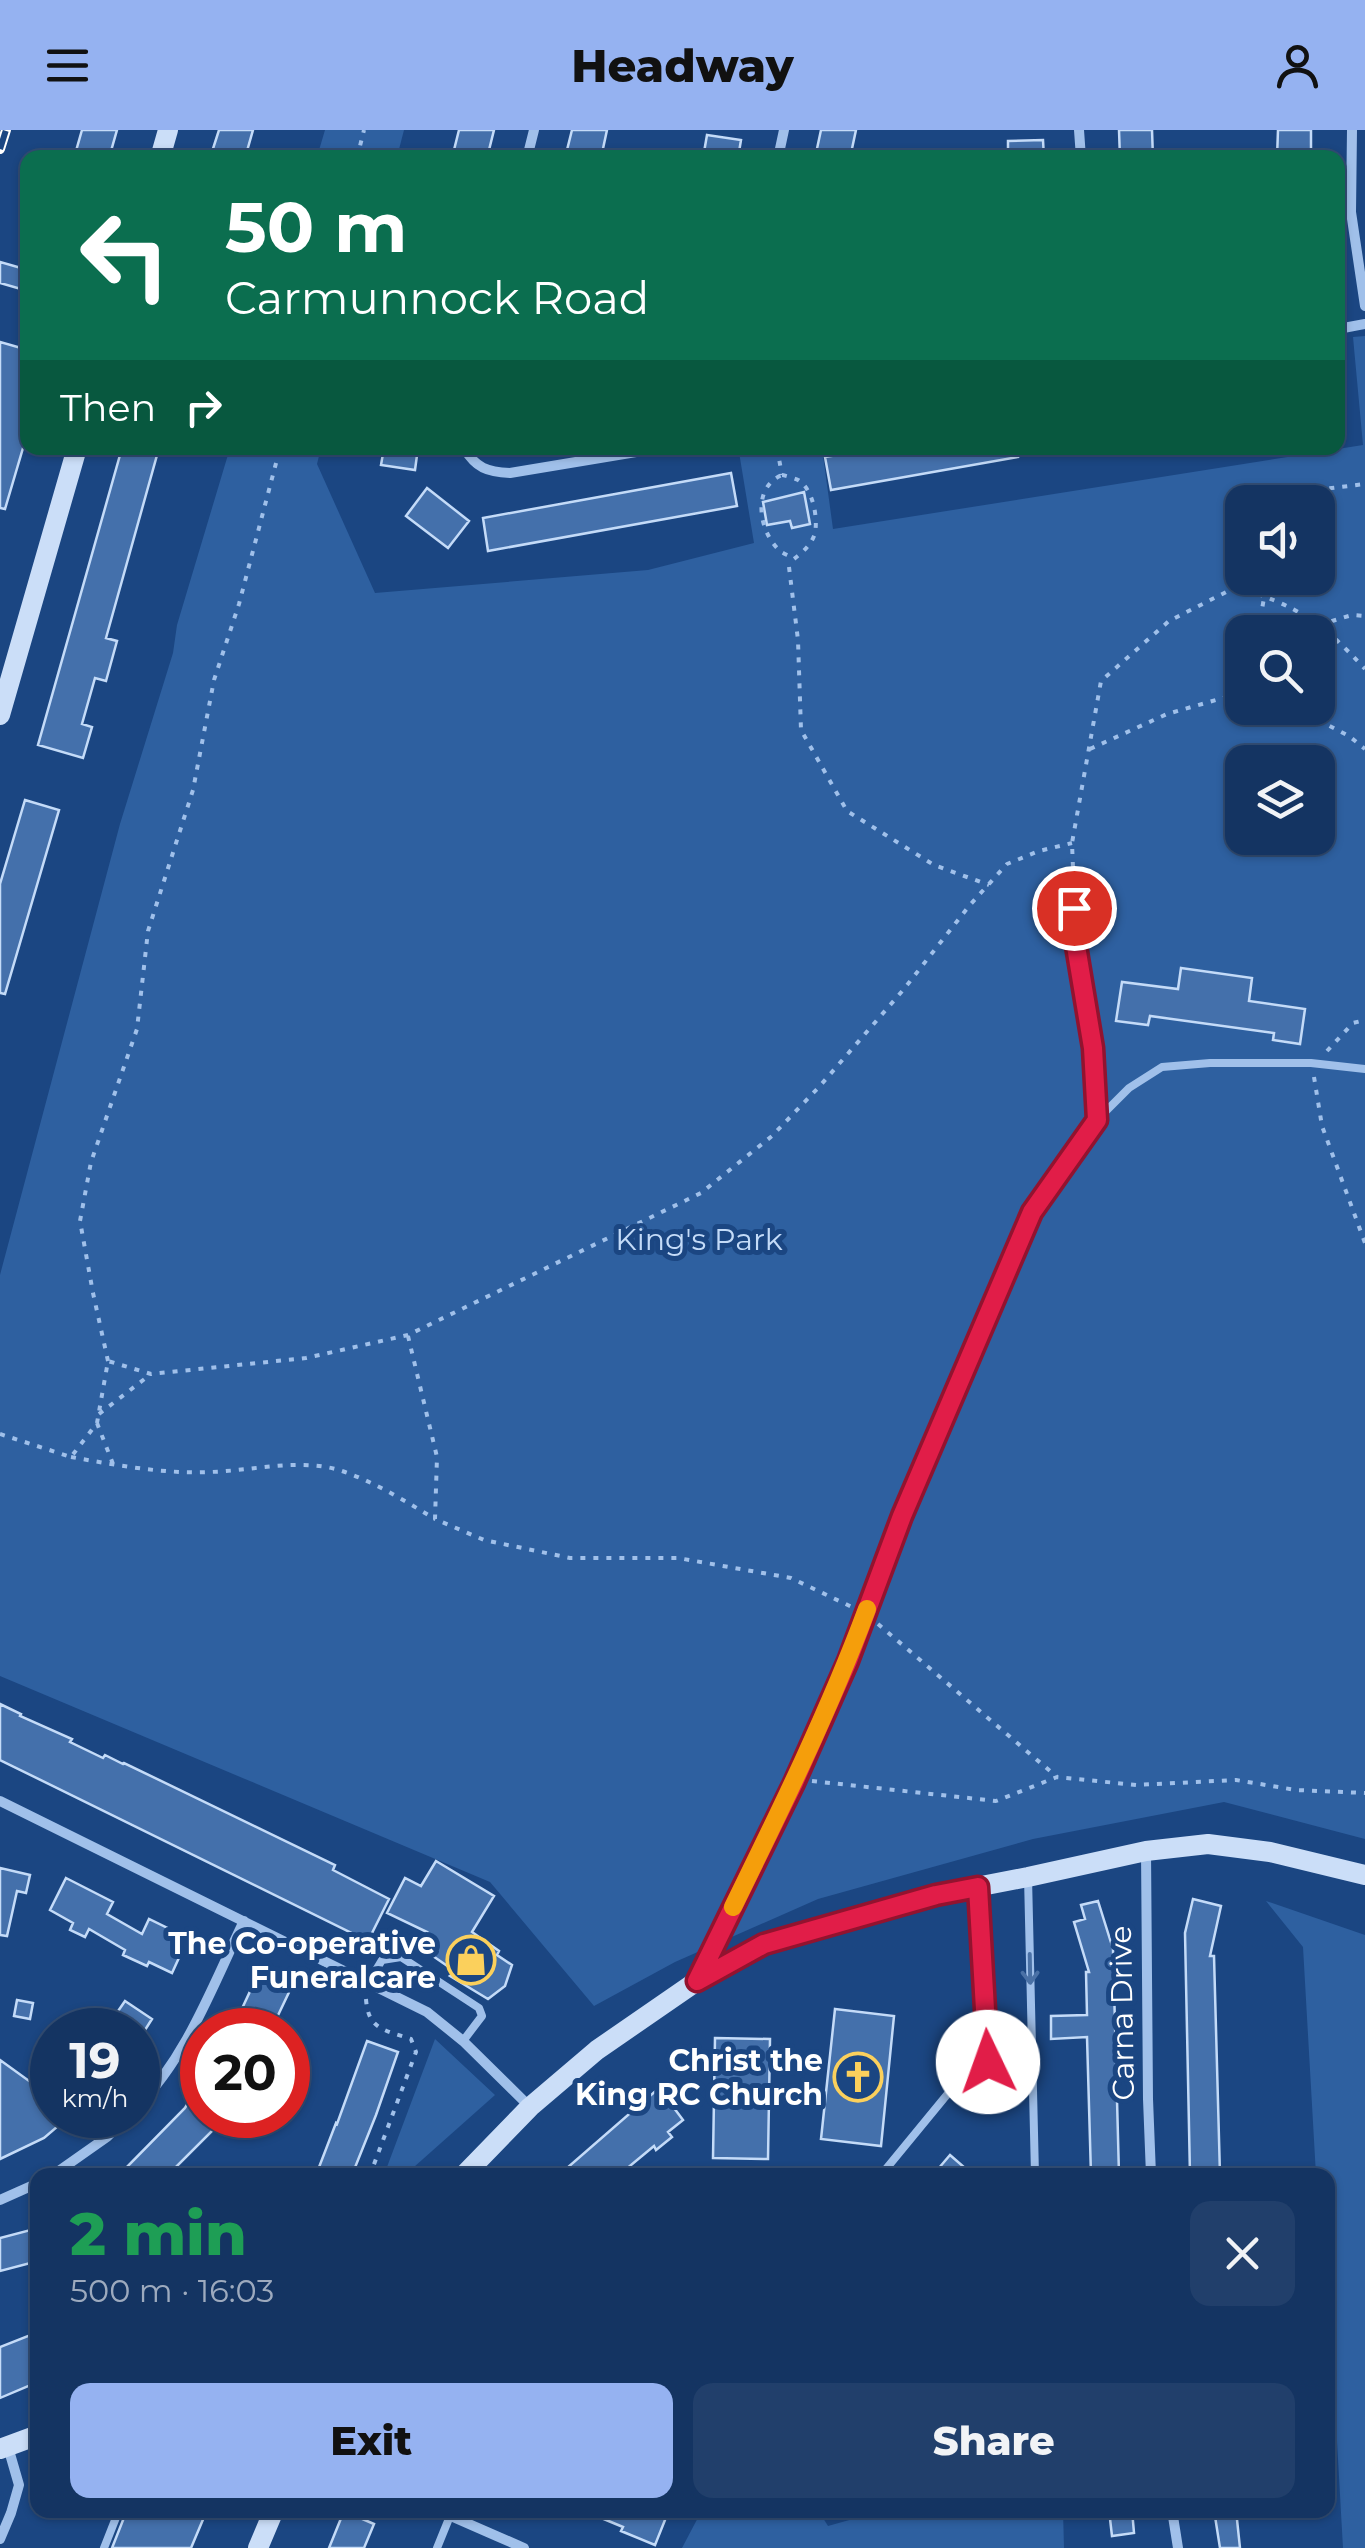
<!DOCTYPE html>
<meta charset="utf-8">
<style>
body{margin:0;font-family:Montserrat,sans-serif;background:#213f6b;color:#f1f3f6;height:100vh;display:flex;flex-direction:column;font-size:38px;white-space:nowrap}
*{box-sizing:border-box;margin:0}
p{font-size:32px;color:#9daabe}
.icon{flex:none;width:55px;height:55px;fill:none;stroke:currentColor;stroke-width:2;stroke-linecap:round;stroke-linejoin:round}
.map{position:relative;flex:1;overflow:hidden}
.side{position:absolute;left:30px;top:2038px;width:1305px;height:350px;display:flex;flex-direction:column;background:#143462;border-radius:20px;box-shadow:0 2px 8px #0004,0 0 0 2px #334f77}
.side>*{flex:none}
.banner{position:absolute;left:20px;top:20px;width:1325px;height:305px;border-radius:20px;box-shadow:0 2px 8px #0004,0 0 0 2px #334f77;background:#0b6e4f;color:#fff;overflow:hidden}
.buttons{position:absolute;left:1225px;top:355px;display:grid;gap:20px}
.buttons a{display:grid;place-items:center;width:110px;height:110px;border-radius:20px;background:#143462;box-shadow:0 2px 8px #0004,0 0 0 2px #334f77;font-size:50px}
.speed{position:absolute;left:30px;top:1878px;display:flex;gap:20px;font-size:50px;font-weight:700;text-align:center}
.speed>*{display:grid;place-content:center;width:130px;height:130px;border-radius:50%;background:#143462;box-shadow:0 2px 8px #0004,0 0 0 2px #334f77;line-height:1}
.speed small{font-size:25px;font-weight:400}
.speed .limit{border:15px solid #d22;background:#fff;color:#111}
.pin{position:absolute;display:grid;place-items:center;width:85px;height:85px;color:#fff;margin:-42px;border:5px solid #fff;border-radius:50%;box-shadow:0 2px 10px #0007}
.me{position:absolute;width:110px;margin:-55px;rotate:357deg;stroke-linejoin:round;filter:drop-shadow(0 0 8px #0008)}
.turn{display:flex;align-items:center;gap:35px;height:210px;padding:0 40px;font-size:45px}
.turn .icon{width:130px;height:130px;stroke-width:2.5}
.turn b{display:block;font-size:70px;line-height:85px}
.then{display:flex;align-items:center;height:95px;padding:0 40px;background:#0003;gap:20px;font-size:38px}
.round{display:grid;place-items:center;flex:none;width:105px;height:105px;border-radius:20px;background:#213f6b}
.head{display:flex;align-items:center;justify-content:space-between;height:170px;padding:0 40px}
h1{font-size:60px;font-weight:800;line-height:75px;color:#1e9e55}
.button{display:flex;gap:20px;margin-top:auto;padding:20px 40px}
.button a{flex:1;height:115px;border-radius:20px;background:#95b2f1;color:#111;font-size:40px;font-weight:800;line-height:115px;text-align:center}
.button a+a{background:#213f6b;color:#f1f3f6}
header{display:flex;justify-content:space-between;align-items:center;height:130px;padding:0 40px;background:#95b2f1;color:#111;font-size:45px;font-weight:800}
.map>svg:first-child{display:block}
</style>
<header><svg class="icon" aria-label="menu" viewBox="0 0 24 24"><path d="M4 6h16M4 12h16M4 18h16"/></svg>Headway<svg class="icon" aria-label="person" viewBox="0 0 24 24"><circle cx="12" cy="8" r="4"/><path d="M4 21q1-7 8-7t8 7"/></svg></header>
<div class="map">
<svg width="1365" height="2418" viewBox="0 0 1365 2418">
<rect width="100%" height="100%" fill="#1b4682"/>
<path fill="#2e60a0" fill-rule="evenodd" d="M325,0H404L397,27H317Z
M1365,206V1709L1224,1672L1033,1709L818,1769L675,1832L594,1876L490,1752L0,1546V1145L120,694L173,523L177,495L230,318H321L317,334L375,463L648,440L754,413L739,322L763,318H822L833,399L1363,315L1353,207ZM1242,372H1318V448H1242ZM1242,502H1318V578H1242ZM1242,632H1318V708H1242Z
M1266,1771L1365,1805V2418H1343L1334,2258H1328V2045H1316L1303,1817Z
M435,1909L495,1965L405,2045H384Z
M702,2380H818L828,2396L885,2380H1063L1064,2418H682Z"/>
<path fill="#4470ab" stroke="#c4dbf8" stroke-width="2.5" d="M82,0H117L109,28H74Z
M219,0H253L245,28H210Z
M459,0H494L487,28H452Z
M572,0H607L601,28H565Z
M821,0H856L850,28H815Z
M1119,0H1152L1153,28H1120Z
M1278,0H1311V28H1277Z
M707,5L741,10L738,28H703Z
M1043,10L1044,28H1008V11Z
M0,132L28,140V161L0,153Z
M0,212L28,220V301L5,379L0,378Z
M122,318H159L106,508L117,511L106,551L95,548L82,594L92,597L83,628L38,615Z
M384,318H418L415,340L381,335Z
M881,318H1017L1018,327L831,360L825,327Z
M731,343L737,376L488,421L483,388Z
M427,358L469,391L448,418L406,386Z
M804,362L810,394L792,398L790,391L767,395L763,372Z
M25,670L59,680L5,864L0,863V754Z
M1181,838L1252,848L1249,871L1305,879L1300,914L1273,910L1274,903L1150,886L1148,895L1116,891L1122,852L1178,859Z
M0,1574L21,1584L20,1586L72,1609L70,1612L103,1628L105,1625L123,1634L124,1633L335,1735L333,1740L389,1769L368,1811L0,1630Z
M436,1731L494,1766L472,1802L499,1821L497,1825L512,1835L505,1856L488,1869L450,1846L456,1842L417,1815L427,1802L387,1783L405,1748L421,1756Z
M0,1738L30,1745L26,1763L17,1761L7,1806L0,1805Z
M66,1748L113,1772L107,1784L142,1804L149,1789L188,1808L172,1843L149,1832L147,1836L123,1825L125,1820L89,1799L85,1807L70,1800L73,1793L50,1780Z
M1193,1769L1221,1776L1210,1826H1214L1220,2045H1190L1185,1803Z
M1098,1771L1113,1819L1119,2045H1091L1087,1907L1051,1909V1886L1087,1885L1086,1842H1089L1074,1792L1085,1789L1081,1775Z
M259,1842L291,1858L271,1900H232Z
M17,1870L33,1873L30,1889L14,1886Z
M125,1871L152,1889L145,1900H105Z
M835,1879L894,1886L881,2016L821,2009Z
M715,1908L770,1909L768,2029L713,2028Z
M367,1911L398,1922L376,1985L352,2045H316L336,1993L337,1994Z
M0,1930L36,1956L52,1941V1985H71L44,2008L0,2029Z
M202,1949V1985H221L213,2000L168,2045H119L185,1978Z
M659,1958L683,1990L668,2002L672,2007L656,2020L654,2016L619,2045H559Z
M950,2025L973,2045H933Z
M38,2098V2131L0,2141V2108Z
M38,2202V2252L0,2268V2217Z
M127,2380H207L191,2418H112Z
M582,2380H669L655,2415L621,2401L623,2397Z
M1109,2380H1132L1134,2403L1112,2406Z
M1214,2380H1236L1240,2418H1220Z
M344,2381L374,2394L364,2418H329Z"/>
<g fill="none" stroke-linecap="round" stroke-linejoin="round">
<path stroke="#a0c0ea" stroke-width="4" stroke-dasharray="5 8" stroke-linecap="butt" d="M357,28L364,0
M777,318L782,345
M782,345C784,345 797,349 798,350C813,359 818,387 815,403C812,414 803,422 794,429C792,427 782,423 780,421C759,402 751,358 782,345Z
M1308,372L1324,359L1365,354
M789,437L798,510L801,600L847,681L934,735L989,755
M1236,457L1242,447
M1319,495L1352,485L1365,486
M1258,502L1264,468
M1242,545C1214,565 1240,599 1267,578
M1295,578L1349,606L1365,619
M1090,619L1167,584L1230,566
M1074,763L1072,713L1101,551L1169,491L1236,457C1296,475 1323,493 1365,539
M1327,921L1353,893L1365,890
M1314,947L1322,996L1365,1113
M408,1206L437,1327L435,1389L484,1410L570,1428H678L791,1448L854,1478
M108,1231L93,1163L80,1091L91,1032L137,899L148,801L193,660L214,550L239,474L280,318
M99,1284L151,1244
M97,1293L113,1334
M0,1304L71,1327L97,1293L108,1231L151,1244L306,1228L408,1205L701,1063L772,1006L819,957L904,859L969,776L1007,734L1039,721L1072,713
M71,1327C116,1335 162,1344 209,1342C251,1341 298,1328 339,1340C373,1351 405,1371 435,1389
M878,1494L1057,1647
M812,1651L996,1671L1057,1647L1136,1655L1236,1650L1296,1660L1365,1663
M366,1869C368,1900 385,1900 411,1909L416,1922L370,2045"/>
<path stroke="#a0c0ea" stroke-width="8" d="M1074,778L1075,810L1093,919L1097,990
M1028,1747L1035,2045
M978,1761L988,1931
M701,1843L794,1653L848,1531L902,1386L1032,1082L1097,990L1129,958L1162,937L1210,933H1311L1365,939
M367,1855L382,1830L401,1827L479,1878L482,1886L463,1911
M881,2045L964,1944L988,1931L1032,1930
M104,2418L119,2380
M437,2418L450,2386"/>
<path stroke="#a0c0ea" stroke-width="10" d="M1079,0L1081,28
M1352,0L1351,82L1365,176
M527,28L534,0
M778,28L784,0
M1338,199L1365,194
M464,318C476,338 487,342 510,343L660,318
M0,1671L427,1882L463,1911L530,1977
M1146,1721L1148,1969L1151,2045
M138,1976C188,1925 213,1854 244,1791
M53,2045L107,2007L129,1985
M0,2070L38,2053
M437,2380L524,2418
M1172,2380L1178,2418
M0,2409L11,2383L19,2355L8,2317"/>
<path stroke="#cbdef8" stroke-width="20" d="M160,28L168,0
M0,585L77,318
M464,2045L530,1977L597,1920L697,1851L764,1814L935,1765L1028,1747L1146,1721L1208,1714L1270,1722L1365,1745
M0,2319L38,2305
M258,2418L274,2380"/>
<g stroke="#fff" stroke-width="10">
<path id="rail" d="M0,19L6,0"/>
</g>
<use href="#rail" stroke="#1b4682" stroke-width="6" stroke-dasharray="19" stroke-linecap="butt"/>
</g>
<defs><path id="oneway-shaft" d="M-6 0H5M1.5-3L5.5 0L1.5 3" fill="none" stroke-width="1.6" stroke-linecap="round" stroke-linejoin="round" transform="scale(2.5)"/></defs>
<use stroke="#4a71a6" href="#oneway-shaft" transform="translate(1030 1839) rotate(89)"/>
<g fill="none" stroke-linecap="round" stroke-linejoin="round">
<g stroke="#92132f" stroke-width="25">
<path id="route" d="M988,1932L978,1757L936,1765L764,1814L697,1851L794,1653L848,1531L902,1386L1032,1082L1097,990L1093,918L1075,810L1074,778"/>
</g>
<use href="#route" stroke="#e11d48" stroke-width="18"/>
<path stroke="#f59e0b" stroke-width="18" d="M733,1777C781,1679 829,1581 867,1479"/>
</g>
<defs>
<g id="shop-ring" transform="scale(2.5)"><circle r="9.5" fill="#1b4682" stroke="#fbd05c" stroke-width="1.5"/><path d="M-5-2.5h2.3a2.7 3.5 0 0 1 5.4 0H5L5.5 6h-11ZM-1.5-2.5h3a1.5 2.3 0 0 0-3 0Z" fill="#fbd05c"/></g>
<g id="church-ring" transform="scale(2.5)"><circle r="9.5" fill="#1b4682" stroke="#fbd05c" stroke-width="1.5"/><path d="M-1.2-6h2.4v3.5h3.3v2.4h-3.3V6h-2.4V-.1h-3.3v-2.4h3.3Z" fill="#fbd05c"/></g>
</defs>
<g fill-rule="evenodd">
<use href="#shop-ring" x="471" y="1830"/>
<use href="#church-ring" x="858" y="1947"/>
</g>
<g text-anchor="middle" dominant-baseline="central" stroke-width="10" stroke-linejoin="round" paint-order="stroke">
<g font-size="30" fill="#c4dbf8" stroke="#1b4682">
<text x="699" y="1109">King's Park</text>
</g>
<g font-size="30" font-weight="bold" fill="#fff" stroke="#1b4682" text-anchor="end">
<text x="436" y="1813">The Co-operative<tspan x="436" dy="34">Funeralcare</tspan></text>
<text x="823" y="1930">Christ the<tspan x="823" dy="34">King RC Church</tspan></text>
</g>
<g font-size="30" fill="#fff" stroke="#1b4682">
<text transform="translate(1122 1883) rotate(-91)">Carna Drive</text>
</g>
</g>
</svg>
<div class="buttons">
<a><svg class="icon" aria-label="sound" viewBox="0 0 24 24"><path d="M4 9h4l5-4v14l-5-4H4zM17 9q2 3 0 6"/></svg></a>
<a><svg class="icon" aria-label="search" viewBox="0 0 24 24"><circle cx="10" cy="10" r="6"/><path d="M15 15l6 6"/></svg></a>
<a><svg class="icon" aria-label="layers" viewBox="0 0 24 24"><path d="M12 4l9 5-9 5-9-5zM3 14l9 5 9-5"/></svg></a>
</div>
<div class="speed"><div>19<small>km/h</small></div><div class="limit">20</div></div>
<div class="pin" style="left:1074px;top:778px;background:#d93025"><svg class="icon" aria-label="arrive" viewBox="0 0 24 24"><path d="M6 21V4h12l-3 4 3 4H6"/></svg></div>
<svg class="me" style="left:988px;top:1932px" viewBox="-20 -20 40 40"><circle r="19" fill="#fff"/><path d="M0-13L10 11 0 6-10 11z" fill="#e11d48"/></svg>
<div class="banner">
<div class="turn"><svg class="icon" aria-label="left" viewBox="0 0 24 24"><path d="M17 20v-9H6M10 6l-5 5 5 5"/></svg><div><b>50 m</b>Carmunnock Road</div></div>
<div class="then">Then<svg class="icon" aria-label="right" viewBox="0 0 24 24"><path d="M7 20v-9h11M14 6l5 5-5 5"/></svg></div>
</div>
<section class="side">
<div class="head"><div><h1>2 min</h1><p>500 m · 16:03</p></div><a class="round"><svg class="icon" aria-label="close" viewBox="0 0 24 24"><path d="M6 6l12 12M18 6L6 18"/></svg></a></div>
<div class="button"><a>Exit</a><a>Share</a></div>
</section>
</div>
